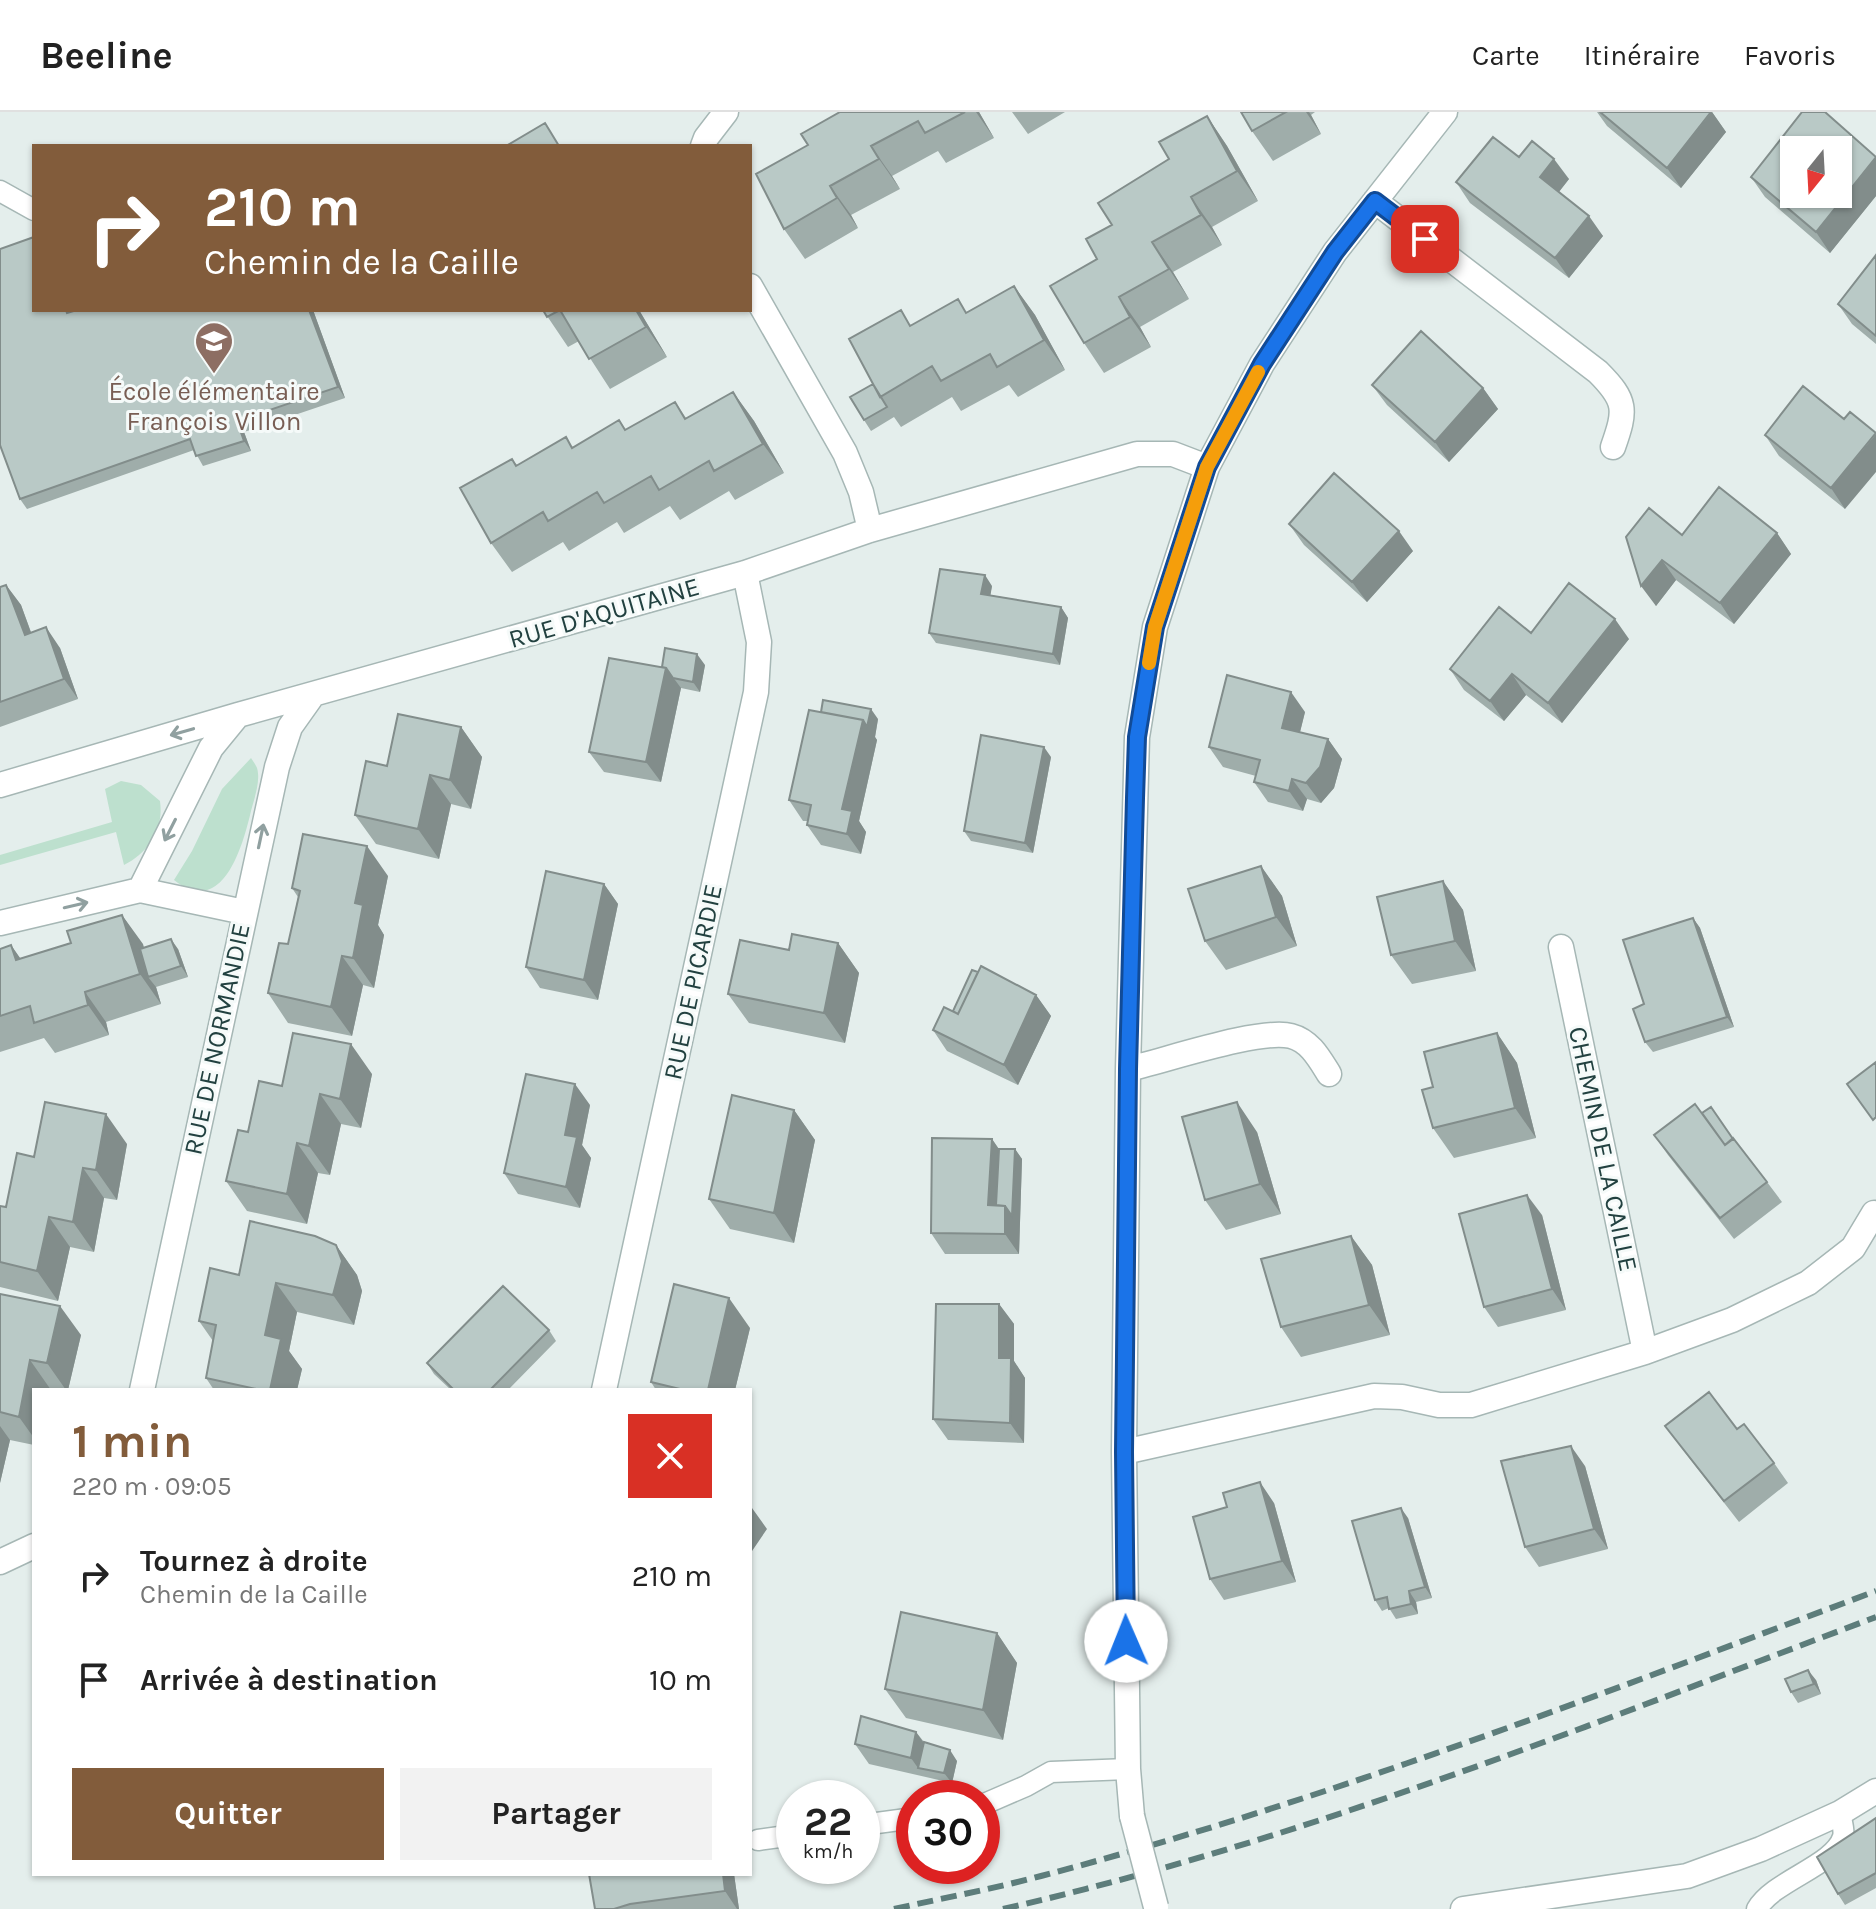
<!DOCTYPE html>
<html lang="fr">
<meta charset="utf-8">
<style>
body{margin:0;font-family:Karla,sans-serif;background:#f2f2f2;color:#222;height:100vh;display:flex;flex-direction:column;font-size:30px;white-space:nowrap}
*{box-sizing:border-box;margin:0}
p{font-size:26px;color:#767676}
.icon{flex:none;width:44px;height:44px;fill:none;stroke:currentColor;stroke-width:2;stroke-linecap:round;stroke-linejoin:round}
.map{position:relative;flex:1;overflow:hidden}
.panel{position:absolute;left:32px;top:1276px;width:720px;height:488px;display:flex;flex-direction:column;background:#fff;border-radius:0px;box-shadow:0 2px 6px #0004}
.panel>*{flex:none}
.guide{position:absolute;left:32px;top:32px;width:720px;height:168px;border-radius:0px;box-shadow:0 2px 6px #0004;background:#825c3b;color:#fff;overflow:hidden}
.needle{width:52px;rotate:198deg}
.buttons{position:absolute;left:1780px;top:24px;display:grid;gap:16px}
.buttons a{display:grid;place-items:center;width:72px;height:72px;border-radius:0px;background:#fff;box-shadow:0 2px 6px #0004;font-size:40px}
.speed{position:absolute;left:776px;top:1668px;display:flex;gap:16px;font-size:40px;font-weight:700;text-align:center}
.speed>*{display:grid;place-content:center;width:104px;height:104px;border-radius:50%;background:#fff;box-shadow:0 2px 6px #0004;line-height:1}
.speed small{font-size:20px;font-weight:400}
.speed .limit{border:12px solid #d22;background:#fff;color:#111}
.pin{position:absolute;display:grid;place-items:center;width:68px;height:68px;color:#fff;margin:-34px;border-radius:16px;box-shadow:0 4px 12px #0006}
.me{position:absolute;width:88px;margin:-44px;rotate:359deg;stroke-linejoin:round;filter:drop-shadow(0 0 6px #0008)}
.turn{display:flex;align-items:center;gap:28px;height:168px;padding:0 40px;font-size:36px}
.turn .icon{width:104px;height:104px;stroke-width:2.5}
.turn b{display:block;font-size:56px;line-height:68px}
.round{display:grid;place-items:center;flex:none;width:84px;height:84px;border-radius:0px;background:#f2f2f2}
.headline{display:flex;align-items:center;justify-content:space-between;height:136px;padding:0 40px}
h1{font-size:48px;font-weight:700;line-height:60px;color:#825c3b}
.cta{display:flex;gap:16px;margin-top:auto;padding:16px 40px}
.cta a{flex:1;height:92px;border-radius:0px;background:#825c3b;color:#fff;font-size:32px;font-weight:700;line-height:92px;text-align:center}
.cta a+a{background:#f2f2f2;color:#222}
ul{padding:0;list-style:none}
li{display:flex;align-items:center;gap:24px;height:104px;padding:0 40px}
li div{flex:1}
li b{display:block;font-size:30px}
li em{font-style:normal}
header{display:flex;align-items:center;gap:48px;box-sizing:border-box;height:112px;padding:0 40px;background:#fff;border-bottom:2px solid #e0e0e0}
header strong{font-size:38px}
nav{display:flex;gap:44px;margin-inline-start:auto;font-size:28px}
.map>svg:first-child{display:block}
</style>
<header>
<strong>Beeline</strong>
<nav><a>Carte</a><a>Itinéraire</a><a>Favoris</a></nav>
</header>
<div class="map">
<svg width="1876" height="1797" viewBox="0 0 1876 1797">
<rect width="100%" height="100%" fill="#e4eeec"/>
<path fill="#bde0ce" d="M251,646C253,649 256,653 257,656C261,669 254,687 251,699C243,733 223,807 174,768L192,739L222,677Z
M121,669L141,673L160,689C164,717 149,740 124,753L116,720L0,753V743L112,710L105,677Z"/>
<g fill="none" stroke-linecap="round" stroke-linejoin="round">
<g stroke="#a6b7b5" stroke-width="23">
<path id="lane" d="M0,79L34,98
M982,1693L1026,1674L1051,1660L1128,1657
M862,1713L914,1706
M758,1728L794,1723
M1757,1797C1774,1768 1834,1754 1843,1725C1845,1718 1841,1708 1840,1701"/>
</g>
<g stroke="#a6b7b5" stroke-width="27">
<path id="street" d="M703,34L706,26L726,0
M1375,89L1598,260C1627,289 1626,298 1613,335
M750,174L845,341L861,380L870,418
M0,673L238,603L745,461L870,418L1137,342H1173L1207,355
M140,778L211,636L238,603
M0,811L140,778L244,800
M1561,835L1645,1240
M1128,957C1164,949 1260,916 1291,924C1310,929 1319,946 1329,962
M142,1278L277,655L290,615L312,584
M604,1278L756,580L759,530L745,461
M1124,1340L1374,1284L1402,1285L1439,1293H1471L1645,1240L1732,1208L1808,1171L1853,1136L1874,1101
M0,1450L34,1434
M1132,1704L1128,1657L1124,1340L1128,957L1137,625L1155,515L1207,355L1262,252L1335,140L1445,0
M1463,1797L1687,1764L1761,1737L1840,1701L1876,1679"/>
</g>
<use href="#lane" stroke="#fff" stroke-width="20"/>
<use href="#street" stroke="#fff" stroke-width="24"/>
<path stroke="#5d7d7b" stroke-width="6" stroke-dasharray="16 8" stroke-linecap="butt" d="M894,1797C943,1786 993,1777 1041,1764C1326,1689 1601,1582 1876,1479
M1003,1797C1302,1729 1589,1613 1876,1505"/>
<g stroke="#a6b7b5" stroke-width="27" stroke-linecap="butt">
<path id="street-bridge" d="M1132,1704L1156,1795"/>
</g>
<use href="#street-bridge" stroke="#fff" stroke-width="24"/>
</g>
<path fill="#9fadaa" d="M840,0H979L994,26L946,51L938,39L892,64L900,77L851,103L858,116L805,147L784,117L808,33Z
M1012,0H1065L1028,22Z
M1241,0H1315L1311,3L1321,22L1273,49L1252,19Z
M1597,0H1712L1726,20L1681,76L1607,14Z
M1207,4L1227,34L1258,89L1212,115L1222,133L1173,160L1189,187L1140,215L1151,235L1104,261L1084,231L1097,147L1112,113Z
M1519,45L1569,67L1559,80L1603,124L1569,166L1470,91L1456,70Z
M1876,45V84L1830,141L1765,85L1751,65Z
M1876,143V232L1852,212L1838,192Z
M1014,174L1035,203L1065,258L1018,285L1009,273L961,299L952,285L901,315L894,305L871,319L864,308L873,272L911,213L967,200Z
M34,198H69L70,200L77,198H313L345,286L244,320L251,339L203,354L194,338L27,397L20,387Z
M543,198H639L667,245L610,277L579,229L568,235Z
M1372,273L1483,276L1498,297L1449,350L1387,293Z
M733,280L754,309L784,361L735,388L729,379L680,408L670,394L624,421L617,410L569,439L563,430L512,460L491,431L512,347L517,353L573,336L619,308L626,318L675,290L686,306Z
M1844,307L1845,397L1779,344L1765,323Z
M1289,412L1413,439L1367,490L1304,433Z
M1777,421L1791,442L1734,512L1676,468L1656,494L1626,425L1682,423Z
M6,473L21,493L31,520L60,536L78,587L0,615V475Z
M992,474L990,483L1061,495L1068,506L1060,553L936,531L929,521Z
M1531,521L1629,527L1562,611L1526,583L1504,609L1464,578L1450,557Z
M705,553L700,580L681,576L661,670L604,660L589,640L662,555Z
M1305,600L1300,620L1328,627L1342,647L1334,676L1321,691L1307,687L1303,699L1268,690L1254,670L1256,664L1223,655L1209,635Z
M878,607L875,625L877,628L859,709L866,720L861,742L821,733L807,713V709H803L789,688Z
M461,615L482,645L471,697L451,692L439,747L376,732L355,703L387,654Z
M1051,645L1033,741L971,729L964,719Z
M1261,754L1282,784L1297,834L1226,858L1205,829Z
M388,764L378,813L384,823L374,876L363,873L352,924L288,911L268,881L288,832L298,785L292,776Z
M1443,769L1463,798L1476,859L1412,872L1391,843Z
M604,772L618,792L598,888L540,876L526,855Z
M122,803L144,836L178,837L188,865L156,875L161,892L106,910L109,923L55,941L44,926L0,940V837L11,833L20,847L71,831Z
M1693,806L1700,816L1734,915L1653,940L1645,930L1644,892Z
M838,831L859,861L845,931L749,911L728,882L789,838Z
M1036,883L1051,904L1018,973L947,939L933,918Z
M1497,921L1517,951L1536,1026L1454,1046L1433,1016V975Z
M372,962L361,1016L341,1012L330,1063L318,1061L307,1112L247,1099L226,1069L248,1020L282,974Z
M590,993L582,1033L591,1046L580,1096L518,1082L504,1061Z
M794,998L815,1028L794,1131L730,1117L709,1087Z
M1702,1001L1733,1026L1767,1070L1782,1090L1734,1127L1668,1043L1654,1023Z
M1257,1020L1281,1102L1226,1118L1205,1088Z
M992,1027L999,1037H1015L1022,1047L1019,1142H945L931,1121Z
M127,1032L117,1088L104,1086L94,1140L70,1135L58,1189L0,1175V1094L6,1095L34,1045Z
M1542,1103L1566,1198L1498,1215L1484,1195Z
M1351,1124L1372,1153L1390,1223L1301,1245L1281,1215Z
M336,1133L357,1163L362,1179L354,1213L297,1200L289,1239L302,1257L297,1278H214L206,1266L213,1229L199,1209L239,1163Z
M0,1182L81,1223L68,1278H34V1333L10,1328L0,1371Z
M999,1192L1014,1212V1249L1025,1266L1024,1331L948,1328L933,1307Z
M750,1216L735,1278H656L651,1270Z
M549,1218L556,1229L508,1278H451L434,1262L427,1251Z
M1665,1314L1774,1351L1788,1371L1739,1410L1680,1334Z
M1585,1354L1608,1437L1539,1455L1525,1435Z
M1274,1391L1296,1470L1224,1488L1210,1467Z
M1408,1406L1432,1486L1416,1490L1418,1502L1396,1507L1389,1496L1382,1499L1375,1488Z
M997,1521L1017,1551L1003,1628L906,1606L885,1577Z
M1816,1568L1821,1582L1798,1591L1791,1580Z
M916,1620L924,1630L957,1649L952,1671L869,1652L855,1632Z
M1876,1706V1776L1845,1793L1838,1782Z
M734,1762L739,1797H595Z"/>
<path fill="#828d8b" d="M976,0H979L994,26Z
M1306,0H1309L1311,3L1321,22Z
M1712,0L1726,20L1681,76L1667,56Z
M1207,4L1227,34L1258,89L1237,59Z
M871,34L892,64L900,77L879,47Z
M1876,46V84L1830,141L1816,120Z
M1554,47L1569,67L1554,86L1540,65Z
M830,74L851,103L858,116L837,86Z
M1191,85L1212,115L1222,133L1201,103Z
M1589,104L1603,124L1569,166L1555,146Z
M1152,130L1173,160L1189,187L1169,157Z
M1014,174L1035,203L1065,258L1044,228Z
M1119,185L1140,215L1151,235L1130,205Z
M309,198H313L345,286L338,275Z
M636,198H639L667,245L646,215Z
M1483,276L1498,297L1449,350L1435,330Z
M733,280L754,309L784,361L763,332Z
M237,309L244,320L251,339L244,329Z
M1876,322V360L1845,397L1831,376Z
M1399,419L1413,439L1367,490L1352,470Z
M1777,421L1791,442L1734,512L1720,491Z
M1662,448L1676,468L1656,494L1641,474Z
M985,463L992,474L989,492L981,482Z
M6,473L21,493L39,543L25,523Z
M1061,495L1068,506L1060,553L1053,542Z
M1615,507L1629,527L1562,611L1548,591Z
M46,515L60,536L78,587L64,567Z
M697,542L705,553L700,580L693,570Z
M666,556L681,576L661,670L646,650Z
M1512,562L1526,583L1504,609L1490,589Z
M1291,580L1305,600L1296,636L1282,616Z
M871,597L878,607L875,625L877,628L859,709L866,720L861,742L847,722L842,697L863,608Z
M461,615L482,645L471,697L450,668Z
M1328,627L1342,647L1334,676L1321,691L1306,671Z
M1044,635L1051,645L1033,741L1025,731Z
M430,663L451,692L439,747L418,717Z
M1292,667L1307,687L1303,699L1289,679Z
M367,734L388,764L378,813L384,823L374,876L353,846L355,791Z
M1261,754L1282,784L1297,834L1276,805Z
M1443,769L1463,798L1476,859L1455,829Z
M604,772L618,792L598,888L584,868Z
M122,803L143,832L152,864L148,865L156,875L161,892L140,862Z
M1693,806L1700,816L1734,915L1727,905Z
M171,827L178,837L188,865L181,854Z
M838,831L859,861L845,931L824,901Z
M11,833L32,863L16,848Z
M342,844L363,873L352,924L331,895Z
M85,880L106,910L109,923L88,893Z
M1036,883L1051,904L1018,973L1004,953Z
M1497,921L1517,951L1536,1026L1515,996Z
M351,932L372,962L361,1016L340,987Z
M575,972L590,993L582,1033L591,1046L580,1096L566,1075L565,1023Z
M320,982L341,1012L330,1063L309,1034Z
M1237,990L1257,1020L1281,1102L1260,1072Z
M794,998L815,1028L794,1131L774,1101Z
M106,1002L127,1032L117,1088L96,1058Z
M992,1027L1006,1048L995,1103L988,1093Z
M297,1031L318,1061L307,1112L287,1082Z
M1015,1037L1022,1047L1019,1142L1005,1122V1094Z
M83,1056L104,1086L94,1140L73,1110Z
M1527,1083L1542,1103L1566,1198L1552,1177Z
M49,1105L70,1135L58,1189L37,1159Z
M1351,1124L1372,1153L1390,1223L1369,1193Z
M336,1133L357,1163L362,1179L354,1213L333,1183Z
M276,1171L297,1200L289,1239L302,1257L297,1278H270L265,1223Z
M729,1186L750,1216L735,1278H708Z
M999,1192L1014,1212V1249L1025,1266L1024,1331L1010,1311L999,1246Z
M60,1194L81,1223L68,1278H66L47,1251Z
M30,1248L51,1278H34V1326L19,1305Z
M0,1314L10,1328L0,1371Z
M1571,1334L1585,1354L1608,1437L1594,1417Z
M1260,1370L1274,1391L1296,1470L1282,1449Z
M752,1396L767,1417L750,1442V1400Z
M1401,1396L1408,1406L1432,1486L1425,1475Z
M1409,1479L1416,1490L1418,1502L1411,1492Z
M997,1521L1017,1551L1003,1628L983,1598Z
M1808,1558L1816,1568L1821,1582L1814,1572Z
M916,1620L931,1641L918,1656L911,1646Z
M950,1638L957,1649L952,1671L944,1661Z
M723,1762H734L739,1797H737L725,1779Z"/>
<path fill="#b9c9c6" stroke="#828d8b" stroke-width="2" fill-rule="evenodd" d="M840,0H965L925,21L918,9L871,34L879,47L830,74L837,86L784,117L756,62L808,33L801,22Z
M1241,0H1286L1252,19Z
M1600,0H1711L1667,56Z
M1802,0H1825L1876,45L1816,120L1751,65ZM1794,38H1838V82H1794Z
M1207,4L1237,59L1191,85L1201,103L1152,130L1169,157L1119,185L1130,205L1084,231L1050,174L1097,147L1086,127L1112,113L1098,91L1169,47L1159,30Z
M545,11L559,34H506Z
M1493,25L1519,45L1532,29L1554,47L1540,65L1589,104L1555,146L1456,70Z
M34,125V198H66L67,201L77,198H309L338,275L237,309L244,329L196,344L190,327L20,387L0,333V137Z
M1876,143V224L1838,192Z
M1014,174L1044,228L997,255L990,242L941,269L932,254L880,285L849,227L901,198L910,214L958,187L966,201Z
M543,198H560L547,205Z
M560,198H636L646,215L589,247Z
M1421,219L1483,276L1435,330L1372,273Z
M873,272L887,295L864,308L850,285Z
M1803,274L1844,307L1850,300L1876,321L1831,376L1765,323Z
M733,280L763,332L714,359L709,349L659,378L651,364L604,391L597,380L548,409L543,400L491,431L460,376L512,347L516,354L566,325L572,336L619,308L625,318L675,290L685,307Z
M1334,361L1399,419L1352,470L1289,412Z
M1719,375L1777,421L1720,491L1662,448L1641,474L1626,425L1649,396L1682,423Z
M940,457L985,463L981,482L1061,495L1053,542L929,521Z
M1569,471L1615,507L1548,591L1512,562L1490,589L1450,557L1499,495L1531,521Z
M6,473L25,523L46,515L64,567L0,590V475Z
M665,536L697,542L693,570L673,566L666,556L662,555Z
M609,546L666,556L646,650L589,640Z
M1227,563L1291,580L1282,616L1328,627L1320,655L1306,671L1292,667L1289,679L1254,670L1260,648L1209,635Z
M823,588L871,597L867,615L863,608L821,600Z
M809,598L863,608L842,697L852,699L847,722L807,713L811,693L789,688Z
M398,602L461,615L450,668L430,663L418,717L355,703L366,649L387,654Z
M981,623L1044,635L1025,731L964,719Z
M303,722L367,734L355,791L363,793L353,846L342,844L331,895L268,881L279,831L288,832L300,779L292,776Z
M1261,754L1276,805L1205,829L1188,777Z
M546,759L604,772L584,868L526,855Z
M1443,769L1455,829L1391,843L1377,785Z
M122,803L140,862L85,880L88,893L34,911L30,894L0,904V837L11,833L16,848L71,831L67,819Z
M1693,806L1727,905L1645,930L1633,897L1644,892L1623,828Z
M792,822L838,831L824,901L728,882L740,828L789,838Z
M171,827L181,854L148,865L140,837Z
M981,854L1036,883L1004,953L933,918L944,895L958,902Z
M972,858L978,860L958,902L953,899Z
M293,921L351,932L340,987L320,982L309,1034L297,1031L287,1082L226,1069L238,1018L248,1020L259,969L282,974Z
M1497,921L1515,996L1433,1016L1422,978L1433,975L1424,940Z
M1876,950V1005L1873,1008L1847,972Z
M526,962L575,972L565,1023L577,1025L566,1075L504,1061Z
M732,983L794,998L774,1101L709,1087Z
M45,990L106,1002L96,1058L83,1056L73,1110L49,1105L37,1159L0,1150V1094L6,1095L17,1041L34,1045Z
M1237,990L1260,1072L1205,1088L1182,1005Z
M1695,992L1725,1033L1733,1026L1767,1070L1720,1106L1654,1023Z
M1711,995L1733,1027L1725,1033L1702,1001Z
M932,1026L992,1027L988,1093L1005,1094V1122L931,1121Z
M999,1037H1015L1012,1104L1005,1094L996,1093Z
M1527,1083L1552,1177L1484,1195L1459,1102Z
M250,1109L315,1124L336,1133L342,1149L333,1183L276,1171L265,1223L281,1227L270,1278H261L206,1266L216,1213L199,1209L210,1156L239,1163Z
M1351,1124L1369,1193L1281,1215L1261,1147Z
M674,1172L729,1186L708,1278H684L651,1270Z
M503,1174L549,1218L490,1278H454L427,1251Z
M0,1182L60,1194L47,1251L30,1248L19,1305L0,1300Z
M936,1192H999V1246H1011L1010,1311L933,1307Z
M1709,1280L1737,1317L1744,1312L1774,1351L1724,1389L1665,1314Z
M1571,1334L1594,1417L1525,1435L1501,1349Z
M1260,1370L1282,1449L1210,1467L1193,1405L1227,1395L1223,1381Z
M1401,1396L1425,1475L1409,1479L1411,1492L1389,1497L1387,1485L1375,1488L1352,1409Z
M901,1500L997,1521L983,1598L885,1577Z
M1808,1558L1814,1572L1791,1580L1785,1567Z
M861,1604L916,1620L911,1646L855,1632Z
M924,1630L950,1638L944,1661L918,1656Z
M1876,1706V1761L1838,1782L1817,1745Z
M589,1762H723L725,1779L630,1792L614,1797H595Z"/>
<defs><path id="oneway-shaft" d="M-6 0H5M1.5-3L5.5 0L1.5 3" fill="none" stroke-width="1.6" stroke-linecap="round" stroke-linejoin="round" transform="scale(2)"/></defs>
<g stroke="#90a0a0">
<use href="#oneway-shaft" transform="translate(182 620) rotate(164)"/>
<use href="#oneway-shaft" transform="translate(170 718) rotate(117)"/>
<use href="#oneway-shaft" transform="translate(261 724) rotate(-78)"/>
<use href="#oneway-shaft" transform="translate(76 793) rotate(-13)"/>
</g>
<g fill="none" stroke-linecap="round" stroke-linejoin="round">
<g stroke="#114b97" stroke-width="20">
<path id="route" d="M1126,1529L1124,1340L1128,957L1135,686L1137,625L1155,515L1207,355L1262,252L1335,140L1375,89L1425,127"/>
</g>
<use href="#route" stroke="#1a73e8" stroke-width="14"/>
<path stroke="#f59e0b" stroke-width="14" d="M1149,551L1155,515L1207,355L1258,260"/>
</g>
<defs>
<g id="school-pin" transform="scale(2)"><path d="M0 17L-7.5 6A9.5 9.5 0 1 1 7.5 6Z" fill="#8d6e63" stroke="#f5faf9"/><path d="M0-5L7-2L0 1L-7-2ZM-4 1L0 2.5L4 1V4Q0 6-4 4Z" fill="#fff"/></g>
</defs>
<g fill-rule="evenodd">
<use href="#school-pin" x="214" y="229"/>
</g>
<g text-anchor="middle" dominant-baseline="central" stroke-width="6" stroke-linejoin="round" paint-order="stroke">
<g font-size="26" fill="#785e54" stroke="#f5faf9">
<text x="214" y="279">École élémentaire<tspan x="214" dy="30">François Villon</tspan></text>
</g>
<g font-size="26" fill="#224140" stroke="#f5faf9">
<text transform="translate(604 501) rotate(-16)">RUE D'AQUITAINE</text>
<text transform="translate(693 870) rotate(-78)">RUE DE PICARDIE</text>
<text transform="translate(217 927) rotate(-78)">RUE DE NORMANDIE</text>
<text transform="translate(1603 1037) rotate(78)">CHEMIN DE LA CAILLE</text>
</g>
</g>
</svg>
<div class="buttons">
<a><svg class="needle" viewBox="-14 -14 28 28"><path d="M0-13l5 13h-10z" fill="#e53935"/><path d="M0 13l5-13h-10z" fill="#767676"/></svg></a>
</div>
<div class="speed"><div>22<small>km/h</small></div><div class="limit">30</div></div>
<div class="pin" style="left:1425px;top:127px;background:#d93025"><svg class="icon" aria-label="arrive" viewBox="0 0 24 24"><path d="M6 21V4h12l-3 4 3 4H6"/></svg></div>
<svg class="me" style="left:1126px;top:1529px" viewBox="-20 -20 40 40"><circle r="19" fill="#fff"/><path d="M0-13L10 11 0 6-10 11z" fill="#1a73e8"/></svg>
<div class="guide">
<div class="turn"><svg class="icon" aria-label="right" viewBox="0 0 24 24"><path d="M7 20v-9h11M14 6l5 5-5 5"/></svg><div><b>210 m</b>Chemin de la Caille</div></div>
</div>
<section class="panel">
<div class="headline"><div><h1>1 min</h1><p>220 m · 09:05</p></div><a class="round" style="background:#d93025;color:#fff"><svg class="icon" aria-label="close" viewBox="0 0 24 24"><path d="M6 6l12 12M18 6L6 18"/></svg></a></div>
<ul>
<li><svg class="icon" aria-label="right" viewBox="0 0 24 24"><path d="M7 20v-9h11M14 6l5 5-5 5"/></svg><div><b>Tournez à droite</b><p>Chemin de la Caille</p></div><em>210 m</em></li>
<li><svg class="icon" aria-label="arrive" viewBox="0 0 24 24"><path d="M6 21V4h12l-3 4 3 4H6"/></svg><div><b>Arrivée à destination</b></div><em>10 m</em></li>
</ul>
<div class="cta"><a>Quitter</a><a>Partager</a></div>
</section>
</div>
